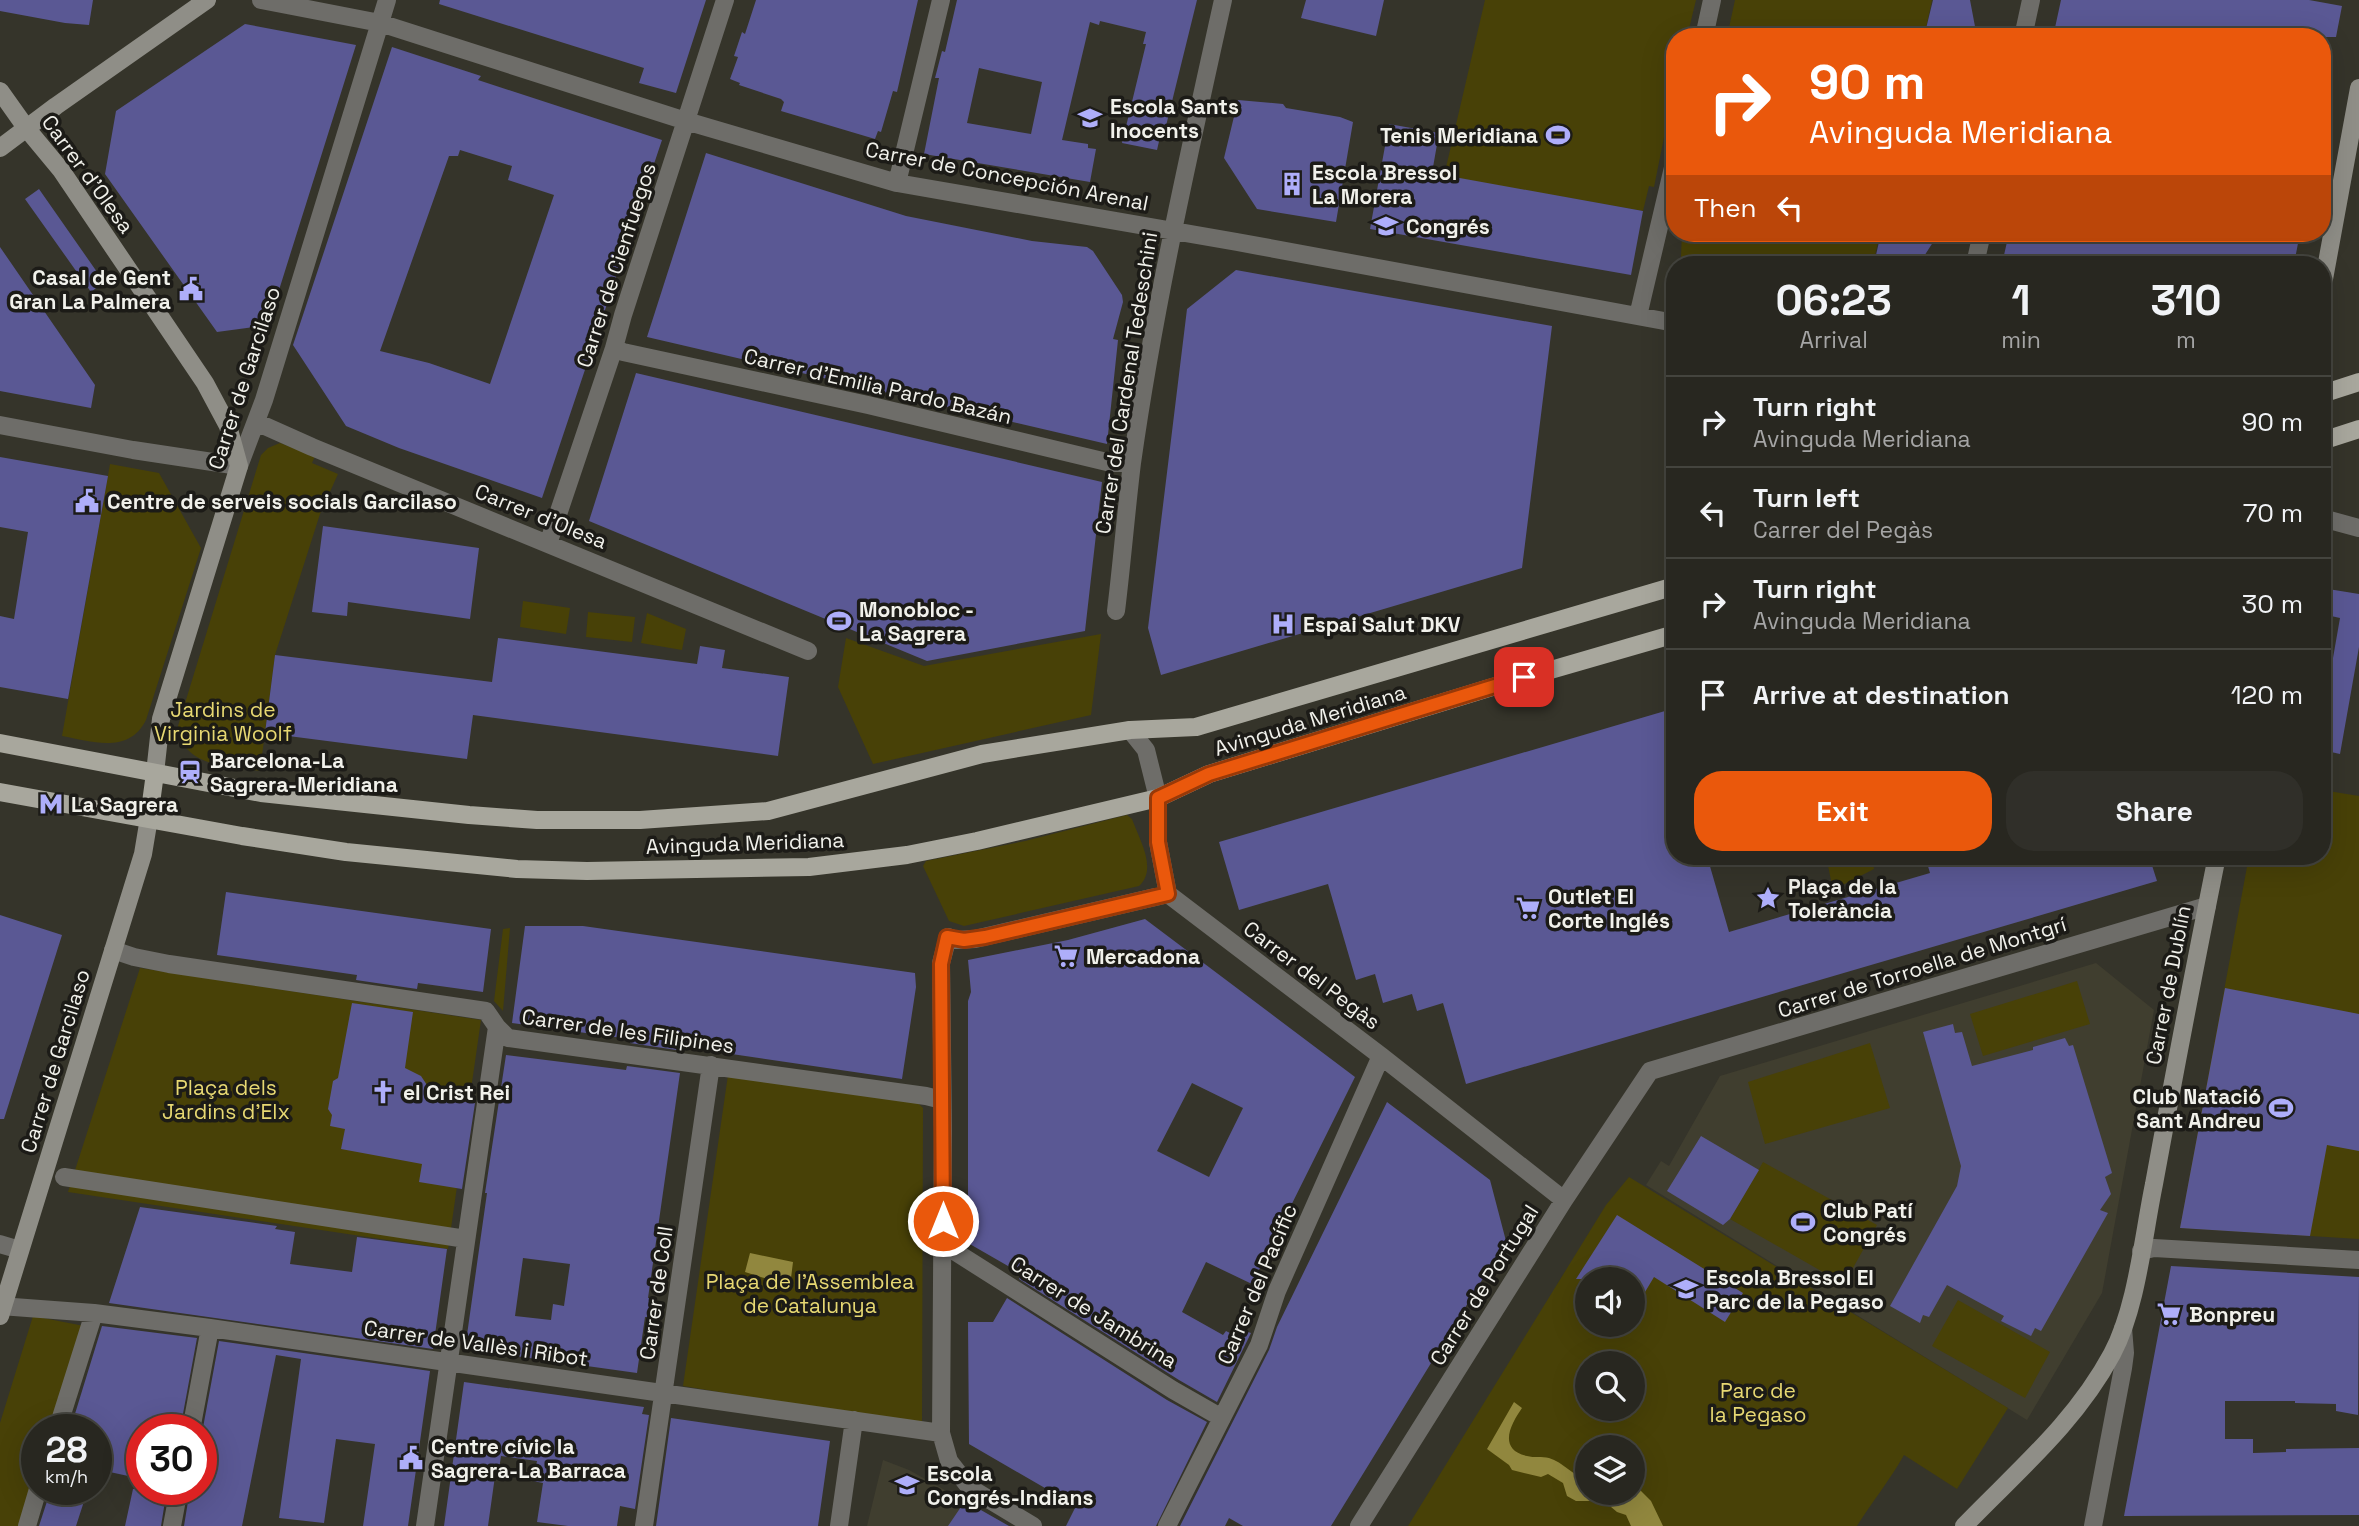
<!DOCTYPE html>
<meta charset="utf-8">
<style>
body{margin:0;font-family:"Space Grotesk",sans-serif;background:#302f29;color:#f1f3f6;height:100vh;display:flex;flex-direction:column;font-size:26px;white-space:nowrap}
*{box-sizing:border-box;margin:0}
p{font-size:23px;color:#a5a5a5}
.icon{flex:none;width:38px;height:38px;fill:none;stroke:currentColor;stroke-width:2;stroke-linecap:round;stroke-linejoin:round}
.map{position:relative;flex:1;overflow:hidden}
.panel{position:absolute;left:1666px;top:256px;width:665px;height:609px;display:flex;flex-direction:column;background:#282720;border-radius:28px;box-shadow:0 7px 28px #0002,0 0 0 2px #44443e}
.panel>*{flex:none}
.guide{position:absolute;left:1666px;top:28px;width:665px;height:214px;border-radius:28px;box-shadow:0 7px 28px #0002,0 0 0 2px #44443e;background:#ea580c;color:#fff;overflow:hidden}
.tools{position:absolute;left:1575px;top:1267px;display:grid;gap:14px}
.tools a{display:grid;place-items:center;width:70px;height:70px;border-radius:50%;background:#282720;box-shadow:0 7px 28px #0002,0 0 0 2px #44443e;font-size:35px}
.speed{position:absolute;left:21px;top:1414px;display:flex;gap:14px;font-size:35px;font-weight:700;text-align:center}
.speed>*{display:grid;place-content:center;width:91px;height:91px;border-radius:50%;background:#282720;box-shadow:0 7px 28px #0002,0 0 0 2px #44443e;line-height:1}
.speed small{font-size:18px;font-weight:400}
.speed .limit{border:10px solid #d22;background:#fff;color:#111}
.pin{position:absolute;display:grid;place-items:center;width:60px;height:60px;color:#fff;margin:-30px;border-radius:14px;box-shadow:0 4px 10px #0006}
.me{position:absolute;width:77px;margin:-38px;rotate:0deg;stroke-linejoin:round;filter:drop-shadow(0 0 5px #0008)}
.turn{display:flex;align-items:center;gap:24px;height:147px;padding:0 28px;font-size:32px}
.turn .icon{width:91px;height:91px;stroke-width:2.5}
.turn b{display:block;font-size:49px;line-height:60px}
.then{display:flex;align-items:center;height:66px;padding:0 28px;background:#0003;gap:14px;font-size:26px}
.eta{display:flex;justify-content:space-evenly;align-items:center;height:119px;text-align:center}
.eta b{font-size:42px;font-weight:800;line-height:49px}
.primary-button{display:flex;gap:14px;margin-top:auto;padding:14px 28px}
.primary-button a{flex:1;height:80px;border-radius:28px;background:#ea580c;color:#fff;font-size:28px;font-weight:800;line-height:80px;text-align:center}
.primary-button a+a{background:#302f29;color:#f1f3f6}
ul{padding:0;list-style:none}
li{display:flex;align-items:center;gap:21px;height:91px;padding:0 28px;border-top:2px solid #44443e}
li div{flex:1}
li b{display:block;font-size:26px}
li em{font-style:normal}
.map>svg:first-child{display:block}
</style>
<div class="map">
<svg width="2359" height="1526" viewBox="0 0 2359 1526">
<rect width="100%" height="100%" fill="#35342a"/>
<path fill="#403e2f" d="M2096,963L2154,1010L2102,1293L2027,1420L1646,1185L1661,1161L1669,1166L1720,1076Z
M883,1460L909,1470L1000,1521L996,1526H867Z"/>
<path fill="#484107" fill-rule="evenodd" d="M1485,0H1696L1687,37H1675V83L1654,187L1649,186L1643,211L1444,176Z
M1735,0H1932L1924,37H1727Z
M1682,233H1880L1873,264H1683L1681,256Z
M280,443L315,456L312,463L338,474L320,514L275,655L260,771C229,766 181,767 178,726L261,455L268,448Z
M110,464L159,473L201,548L146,720C129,754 93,742 62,736Z
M523,601L570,608L566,634L520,627Z
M588,612L635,617L632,642L586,637Z
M647,613L686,629L682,650L641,643Z
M1101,634L1091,715L873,764L838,687L846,638L924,666Z
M2322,790L2359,796V1239L2180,1228L2249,856H2322Z
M1127,815L1132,819C1139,839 1158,869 1139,886L964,926L949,921L923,866L926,861L1025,841Z
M1826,856H1872L1874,869L1833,890Z
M510,928L503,1011L494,1001L503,929Z
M140,968L481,1020L448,1249L68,1192Z
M2077,981L2090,1024L1983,1056L1970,1014Z
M1870,1043L1890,1108L1765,1144L1748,1082Z
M728,1075L918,1103L923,1108L922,1425L683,1386Z
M1763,1162L1877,1225L1844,1284L1730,1219Z
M1629,1177L2008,1408L1957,1489L1904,1455C1890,1480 1872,1502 1857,1526H1408L1606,1205ZM1587,1279H1633V1325H1587ZM1587,1363H1633V1409H1587ZM1587,1447H1633V1493H1587Z
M1958,1300L2050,1352L2025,1398L1932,1346Z
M33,1316L84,1326L51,1430H37V1476L21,1526H0V1423Z"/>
<path fill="#91873e" d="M750,1253L793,1262L790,1286L745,1272Z
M1514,1402L1522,1408C1511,1424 1497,1449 1527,1456C1534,1458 1542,1456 1549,1458C1563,1462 1573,1476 1587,1480V1493H1633V1484L1635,1485L1651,1501L1663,1526H1631L1626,1515L1617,1512L1604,1501H1576L1567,1496L1563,1483L1548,1474L1541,1477L1512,1470L1509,1465L1487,1449Z"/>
<path fill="#5a5894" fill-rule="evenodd" d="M0,0H93L89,25L65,23L0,11Z
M440,0H706L676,93L639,83L644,68L439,4Z
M756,0H918L897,92L893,91L881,132L878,131L875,139L781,111L784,102L781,99L739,85L740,83L730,79L738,57L734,56L742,32L745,34Z
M957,0H1197L1163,138L1160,137L1157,150L1122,143L1146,44H1143L1146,32L1100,21L1099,25L1090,22L1062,140L1088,144V148L1096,149L1090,182L924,154L939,78H935L942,51L945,52ZM979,68L1042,82L1031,134L967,123Z
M1306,0H1384L1376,36L1301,18Z
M1933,0H1970L1977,37H1924Z
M2061,0H2309L2342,6L2336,37H2053Z
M245,24L356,45L268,325L217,332L105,174L116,111Z
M392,47L481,76L478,80L662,140L542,498L399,448L346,426L293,345ZM460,150L512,166L508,180L554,195L490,384L429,363L380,351L449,156H458Z
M1238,100L1283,104L1286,108L1340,117L1353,122L1336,222L1257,209L1224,158Z
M1389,124L1439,133L1432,173L1643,211L1631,275L1370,229Z
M706,153L906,216L1032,241L1087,247L1093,251L1122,295L1123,302L1113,339L1118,340L1107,444L647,337Z
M39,189L104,282L91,292L25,199Z
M1881,233H1939L1919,264H1874Z
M2009,233H2300L2294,264H2002Z
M0,247L95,385L91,408L0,391Z
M1236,270L1552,326L1522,568L1161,675L1148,628L1187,309Z
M636,373L1102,482L1085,631L927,661L589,521Z
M0,457L108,476L68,699L0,687V616L14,619L28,532L0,527Z
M323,526L479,548L470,619L348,602L347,616L312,612Z
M2322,588L2359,594V647L2340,754L2322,750V717L2328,684L2322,682V656L2333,658L2340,618L2322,614Z
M498,638L697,664L700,646L725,650L722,668L789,677L778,756L473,715L467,759L265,733L275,655L492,682Z
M1665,711L1675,745V856H1707L1729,932L1930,873L1925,856H2149L2157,881L1466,1084L1443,1003L1417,1011L1412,994L1383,1003L1375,974L1356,980L1328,884L1239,910L1219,842Z
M226,892L491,929L483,992L418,983L417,989L356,980L357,975L217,955Z
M0,915L62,935L4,1119H0Z
M1145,919L1355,1077L1252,1284L1206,1262L1182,1312L1223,1335L1226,1331L1232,1334L1236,1328L1251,1333L1217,1402L1179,1380L1019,1279L1022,1274L968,1243V1001L971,992L968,960L1068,940ZM1192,1083L1243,1108L1209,1177L1157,1151Z
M525,926H583L915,973L916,987L902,1079L684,1047L683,1051L630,1043V1039L512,1023Z
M2225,988L2359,1014V1151L2327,1145L2310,1236L2180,1228Z
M352,1003L413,1012L405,1068L421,1076L427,1085L436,1086L435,1097L475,1103L462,1189L419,1182L422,1164L341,1149L345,1129L330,1126L332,1115L328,1109L333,1081L338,1078Z
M1953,1024L1955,1033L1962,1032L1972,1066L2033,1050V1047L2065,1038L2069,1046L2073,1045L2112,1173L2105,1177L2111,1194L2100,1210L2108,1213L2041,1331L2035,1328L2031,1336L2001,1321L2004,1316L1947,1285L1929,1317L1923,1315L1920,1323L1890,1306L1957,1186L1961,1166L1923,1032Z
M506,1055L626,1070L627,1066L680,1073L648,1298L655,1299L653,1318L645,1317L637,1373L465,1349L487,1193H485ZM523,1258L570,1264L564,1306L553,1304L551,1320L515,1316Z
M1387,1102L1490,1180L1506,1241L1331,1526H1243L1229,1518L1225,1526H1180L1269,1350L1277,1327Z
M1701,1136L1759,1170L1730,1219L1723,1225L1667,1191Z
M140,1207L277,1226L275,1229L295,1232L290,1264L352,1272L357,1237L447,1249L433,1349L109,1303Z
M1617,1215L1743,1293L1725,1322L1654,1277L1633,1312V1279H1576Z
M2171,1266L2359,1277L2358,1415L2336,1411V1404L2295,1403V1401H2225V1439H2253V1453L2286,1452V1449L2359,1448V1515L2124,1516Z
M1007,1298L1167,1400L1207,1422L1156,1526H1066L1076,1506L969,1444L968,1322H993Z
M102,1326L197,1338L180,1430H142V1479L96,1469V1430H70Z
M219,1341L430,1371L408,1526H363L375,1444L336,1439L324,1523L279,1518L301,1359L276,1355L242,1526H184L190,1489H201V1458L206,1433H202Z
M464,1382L644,1407L642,1414L649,1415L635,1509L620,1506L617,1526H568L537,1522L543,1483L533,1481L537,1461L501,1456L498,1476H495L488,1526H444Z
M671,1418L830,1441L818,1526H656Z
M51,1489H88L76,1526H39Z
M133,1489H167L161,1526H125Z
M965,1501L1009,1526H948Z"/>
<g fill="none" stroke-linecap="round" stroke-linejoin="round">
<path stroke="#6e6d69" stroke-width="18" d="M261,0L380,23L686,121L897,183L1237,242L1675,323
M1704,37L1712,0
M2023,37L2031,0
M897,183L941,0
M1975,264L1982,233
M1638,316L1675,159
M614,348L623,352L868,405L1111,463H1132
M256,422L312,447L808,651
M0,425L133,450L239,466L264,400L387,0
M2322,518L2359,528
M548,544L614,348L623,315L725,0
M1116,611C1122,562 1126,512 1132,463C1154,307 1189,154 1223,0
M1130,730L1146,750L1158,798V842L1168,894L1381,1056L1564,1200
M113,950L134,957L169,964L486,1011L497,1027L508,1038L926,1096L942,1100
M64,1177L466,1239
M0,1244L20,1250
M943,1244L1173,1390L1222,1418
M2141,1251L2154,1248L2359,1260
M0,1306L94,1313L210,1328L941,1433
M57,1430L94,1313
M191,1430L210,1328
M27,1526L38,1489
M172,1526L179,1489
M425,1526L497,1027
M644,1526L711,1065
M839,1526L854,1420
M1033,1526L970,1488L949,1461L941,1433L943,1131L941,963L948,937L956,940L975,939L1168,894
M1167,1526L1259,1345L1277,1291L1381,1056
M1359,1526L1564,1200L1650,1071L2207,906
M2093,1526L2123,1368L2125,1353L2123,1328"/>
<path stroke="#8f8e87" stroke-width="18" d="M0,91L27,129L61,170L205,383L228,426L239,466L161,719L155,773
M0,148L56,106L207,0
M2322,290L2359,88
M0,1316L143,854L149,818
M1964,1526C2017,1471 2075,1423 2112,1354C2137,1307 2143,1237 2154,1184C2174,1075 2195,965 2217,856"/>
<path stroke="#a8a79d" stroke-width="18" d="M2322,394L2359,382
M2322,441L2359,429
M0,743L261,793L469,815L537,820H640L768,811L982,754L1130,730L1196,727L1675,586
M0,792L242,836L346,852L517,869L587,871L809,867L907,855L977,841L1158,798L1209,774L1499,685L1675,634
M149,818L155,773"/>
</g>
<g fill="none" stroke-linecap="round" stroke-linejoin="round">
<g stroke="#983908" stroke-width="18">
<path id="route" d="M943,1221L941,964L947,937L964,940L985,937L1168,894L1158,842V798L1209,774L1524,677"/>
</g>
<use href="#route" stroke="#ea580c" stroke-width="12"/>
</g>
<defs>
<g id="school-bare" transform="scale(1.89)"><path d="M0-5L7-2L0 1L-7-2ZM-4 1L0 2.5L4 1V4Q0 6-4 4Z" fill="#aeaefa" stroke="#1c1b17" stroke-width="2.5" paint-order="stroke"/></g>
<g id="stadium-bare" transform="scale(1.89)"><path d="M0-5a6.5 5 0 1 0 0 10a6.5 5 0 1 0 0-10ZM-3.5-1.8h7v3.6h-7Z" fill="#aeaefa" stroke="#1c1b17" stroke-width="2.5" paint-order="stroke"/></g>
<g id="building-bare" transform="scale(1.89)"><path d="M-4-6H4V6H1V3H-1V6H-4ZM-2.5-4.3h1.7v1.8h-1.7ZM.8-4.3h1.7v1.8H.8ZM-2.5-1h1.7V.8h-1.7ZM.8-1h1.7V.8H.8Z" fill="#aeaefa" stroke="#1c1b17" stroke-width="2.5" paint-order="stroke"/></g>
<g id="civic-bare" transform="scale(1.89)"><path d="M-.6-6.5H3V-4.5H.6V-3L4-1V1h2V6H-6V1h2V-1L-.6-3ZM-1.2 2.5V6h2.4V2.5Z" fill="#aeaefa" stroke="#1c1b17" stroke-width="2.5" paint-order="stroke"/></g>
<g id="hospital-bare" transform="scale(1.89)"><path d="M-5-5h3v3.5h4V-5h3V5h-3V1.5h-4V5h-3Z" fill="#aeaefa" stroke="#1c1b17" stroke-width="2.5" paint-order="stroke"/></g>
<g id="station-bare" transform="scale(1.89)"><path d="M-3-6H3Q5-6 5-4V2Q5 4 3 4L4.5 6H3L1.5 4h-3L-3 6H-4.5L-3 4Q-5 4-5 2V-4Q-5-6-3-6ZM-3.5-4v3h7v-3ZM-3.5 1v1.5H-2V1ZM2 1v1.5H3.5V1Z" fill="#aeaefa" stroke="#1c1b17" stroke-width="2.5" paint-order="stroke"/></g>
<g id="metro-bare" transform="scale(1.89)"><path d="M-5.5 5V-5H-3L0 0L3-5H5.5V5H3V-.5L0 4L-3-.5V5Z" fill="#aeaefa" stroke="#1c1b17" stroke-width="2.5" paint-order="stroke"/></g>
<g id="sight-bare" transform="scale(1.89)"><path d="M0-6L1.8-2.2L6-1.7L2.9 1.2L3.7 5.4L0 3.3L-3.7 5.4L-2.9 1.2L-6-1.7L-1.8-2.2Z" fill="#aeaefa" stroke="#1c1b17" stroke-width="2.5" paint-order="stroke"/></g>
<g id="supermarket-bare" transform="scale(1.89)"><path d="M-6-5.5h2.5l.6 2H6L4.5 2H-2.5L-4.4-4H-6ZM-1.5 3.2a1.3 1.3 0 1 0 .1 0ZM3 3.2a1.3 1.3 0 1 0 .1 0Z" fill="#aeaefa" stroke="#1c1b17" stroke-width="2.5" paint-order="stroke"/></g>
<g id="church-bare" transform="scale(1.89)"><path d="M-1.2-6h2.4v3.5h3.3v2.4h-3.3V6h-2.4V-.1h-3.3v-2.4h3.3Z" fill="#aeaefa" stroke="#1c1b17" stroke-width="2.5" paint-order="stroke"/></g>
</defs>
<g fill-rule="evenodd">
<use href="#school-bare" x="1090" y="118"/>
<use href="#stadium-bare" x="1558" y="135"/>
<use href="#building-bare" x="1292" y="184"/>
<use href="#school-bare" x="1386" y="226"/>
<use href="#civic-bare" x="191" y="289"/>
<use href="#civic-bare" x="87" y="501"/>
<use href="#stadium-bare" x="839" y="621"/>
<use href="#hospital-bare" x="1283" y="624"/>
<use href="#station-bare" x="190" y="772"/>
<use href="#metro-bare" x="51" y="804"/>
<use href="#sight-bare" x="1768" y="898"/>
<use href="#supermarket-bare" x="1528" y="908"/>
<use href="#supermarket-bare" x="1066" y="956"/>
<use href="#church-bare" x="383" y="1092"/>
<use href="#stadium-bare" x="2281" y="1108"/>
<use href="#stadium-bare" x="1803" y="1222"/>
<use href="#school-bare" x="1686" y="1289"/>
<use href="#supermarket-bare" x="2169" y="1314"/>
<use href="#civic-bare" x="411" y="1458"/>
<use href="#school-bare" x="907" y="1485"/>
</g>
<g text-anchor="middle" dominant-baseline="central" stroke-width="7" stroke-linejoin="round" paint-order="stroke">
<g font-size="21" font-weight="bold" fill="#f1f1eb" stroke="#1c1b17" text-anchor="start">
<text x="1110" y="106">Escola Sants<tspan x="1110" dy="24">Inocents</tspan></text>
<text x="1538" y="135" text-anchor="end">Tenis Meridiana</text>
<text x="1312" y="172">Escola Bressol<tspan x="1312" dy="24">La Morera</tspan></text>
<text x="1406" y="226">Congrés</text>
<text x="171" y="277" text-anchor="end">Casal de Gent<tspan x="171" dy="24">Gran La Palmera</tspan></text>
<text x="107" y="501">Centre de serveis socials Garcilaso</text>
<text x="859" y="609">Monobloc -<tspan x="859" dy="24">La Sagrera</tspan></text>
<text x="1303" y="624">Espai Salut DKV</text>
<text x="210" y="760">Barcelona-La<tspan x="210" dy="24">Sagrera-Meridiana</tspan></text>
<text x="71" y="804">La Sagrera</text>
<text x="1788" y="886">Plaça de la<tspan x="1788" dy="24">Tolerància</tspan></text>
<text x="1548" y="896">Outlet El<tspan x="1548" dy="24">Corte Inglés</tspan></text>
<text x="1086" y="956">Mercadona</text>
<text x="403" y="1092">el Crist Rei</text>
<text x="2261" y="1096" text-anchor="end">Club Natació<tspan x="2261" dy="24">Sant Andreu</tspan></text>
<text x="1823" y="1210">Club Patí<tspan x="1823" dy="24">Congrés</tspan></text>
<text x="1706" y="1277">Escola Bressol El<tspan x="1706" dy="24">Parc de la Pegaso</tspan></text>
<text x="2189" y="1314">Bonpreu</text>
<text x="431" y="1446">Centre cívic la<tspan x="431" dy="24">Sagrera-La Barraca</tspan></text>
<text x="927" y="1473">Escola<tspan x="927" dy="24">Congrés-Indians</tspan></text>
</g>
<g font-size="21" fill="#f1f1eb" stroke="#1c1b17">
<text transform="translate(88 174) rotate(54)">Carrer d'Olesa</text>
<text transform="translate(1007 176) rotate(11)">Carrer de Concepción Arenal</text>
<text transform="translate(616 265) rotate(-72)">Carrer de Cienfuegos</text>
<text transform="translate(244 378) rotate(-72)">Carrer de Garcilaso</text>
<text transform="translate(1126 383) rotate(-81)">Carrer del Cardenal Tedeschini</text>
<text transform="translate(878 386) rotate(13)">Carrer d'Emilia Pardo Bazán</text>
<text transform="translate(541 516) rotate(22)">Carrer d'Olesa</text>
<text transform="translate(1310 720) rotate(-17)">Avinguda Meridiana</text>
<text transform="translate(745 843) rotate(-2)">Avinguda Meridiana</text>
<text transform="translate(1922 967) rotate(-17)">Carrer de Torroella de Montgrí</text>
<text transform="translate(1312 975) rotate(37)">Carrer del Pegàs</text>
<text transform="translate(2168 985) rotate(-79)">Carrer de Dublín</text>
<text transform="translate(628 1031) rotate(8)">Carrer de les Filipines</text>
<text transform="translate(55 1061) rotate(-73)">Carrer de Garcilaso</text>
<text transform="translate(1257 1284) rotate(-67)">Carrer del Pacífic</text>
<text transform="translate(1484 1285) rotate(-58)">Carrer de Portugal</text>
<text transform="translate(656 1293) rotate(-82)">Carrer de Coll</text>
<text transform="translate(1094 1312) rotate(32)">Carrer de Jambrina</text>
<text transform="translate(476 1343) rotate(8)">Carrer de Vallès i Ribot</text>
</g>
<g font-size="21" fill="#e7d872" stroke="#1c1b17">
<text x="223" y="709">Jardins de<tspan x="223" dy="24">Virginia Woolf</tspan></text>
<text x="226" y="1087">Plaça dels<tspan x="226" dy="24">Jardins d'Elx</tspan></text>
<text x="810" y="1281">Plaça de l'Assemblea<tspan x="810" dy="24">de Catalunya</tspan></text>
<text x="1758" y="1390">Parc de<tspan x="1758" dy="24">la Pegaso</tspan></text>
</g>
</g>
</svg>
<div class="tools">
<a><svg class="icon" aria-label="sound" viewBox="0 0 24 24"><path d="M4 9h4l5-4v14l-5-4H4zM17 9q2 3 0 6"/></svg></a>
<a><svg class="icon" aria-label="search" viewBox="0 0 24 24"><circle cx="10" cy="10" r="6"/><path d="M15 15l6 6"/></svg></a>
<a><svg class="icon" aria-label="layers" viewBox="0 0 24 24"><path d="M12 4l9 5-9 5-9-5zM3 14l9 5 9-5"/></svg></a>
</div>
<div class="speed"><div>28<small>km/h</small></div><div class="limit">30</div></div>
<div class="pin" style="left:1524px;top:677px;background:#d93025"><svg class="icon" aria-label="arrive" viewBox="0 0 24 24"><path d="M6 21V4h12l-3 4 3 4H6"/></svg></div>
<svg class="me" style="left:943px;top:1221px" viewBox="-20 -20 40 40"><circle r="17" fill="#ea580c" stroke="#fff" stroke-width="3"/><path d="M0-11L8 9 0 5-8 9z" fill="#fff"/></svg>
<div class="guide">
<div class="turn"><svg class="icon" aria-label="right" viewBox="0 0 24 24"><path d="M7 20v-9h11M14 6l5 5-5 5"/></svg><div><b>90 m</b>Avinguda Meridiana</div></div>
<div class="then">Then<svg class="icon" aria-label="left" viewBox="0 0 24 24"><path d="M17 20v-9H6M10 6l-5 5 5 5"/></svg></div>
</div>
<section class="panel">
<div class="eta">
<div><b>06:23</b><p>Arrival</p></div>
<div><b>1</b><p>min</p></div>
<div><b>310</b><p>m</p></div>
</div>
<ul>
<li><svg class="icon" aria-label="right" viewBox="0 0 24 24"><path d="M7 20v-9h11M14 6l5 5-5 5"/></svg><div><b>Turn right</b><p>Avinguda Meridiana</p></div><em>90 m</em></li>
<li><svg class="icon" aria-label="left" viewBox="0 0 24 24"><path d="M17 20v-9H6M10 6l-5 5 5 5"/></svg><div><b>Turn left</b><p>Carrer del Pegàs</p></div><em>70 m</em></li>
<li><svg class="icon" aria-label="right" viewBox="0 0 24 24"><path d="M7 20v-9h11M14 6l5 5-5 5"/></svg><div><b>Turn right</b><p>Avinguda Meridiana</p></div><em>30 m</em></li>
<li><svg class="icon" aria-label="arrive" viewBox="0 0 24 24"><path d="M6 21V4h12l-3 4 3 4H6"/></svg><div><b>Arrive at destination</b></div><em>120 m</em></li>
</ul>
<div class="primary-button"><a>Exit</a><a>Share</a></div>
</section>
</div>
